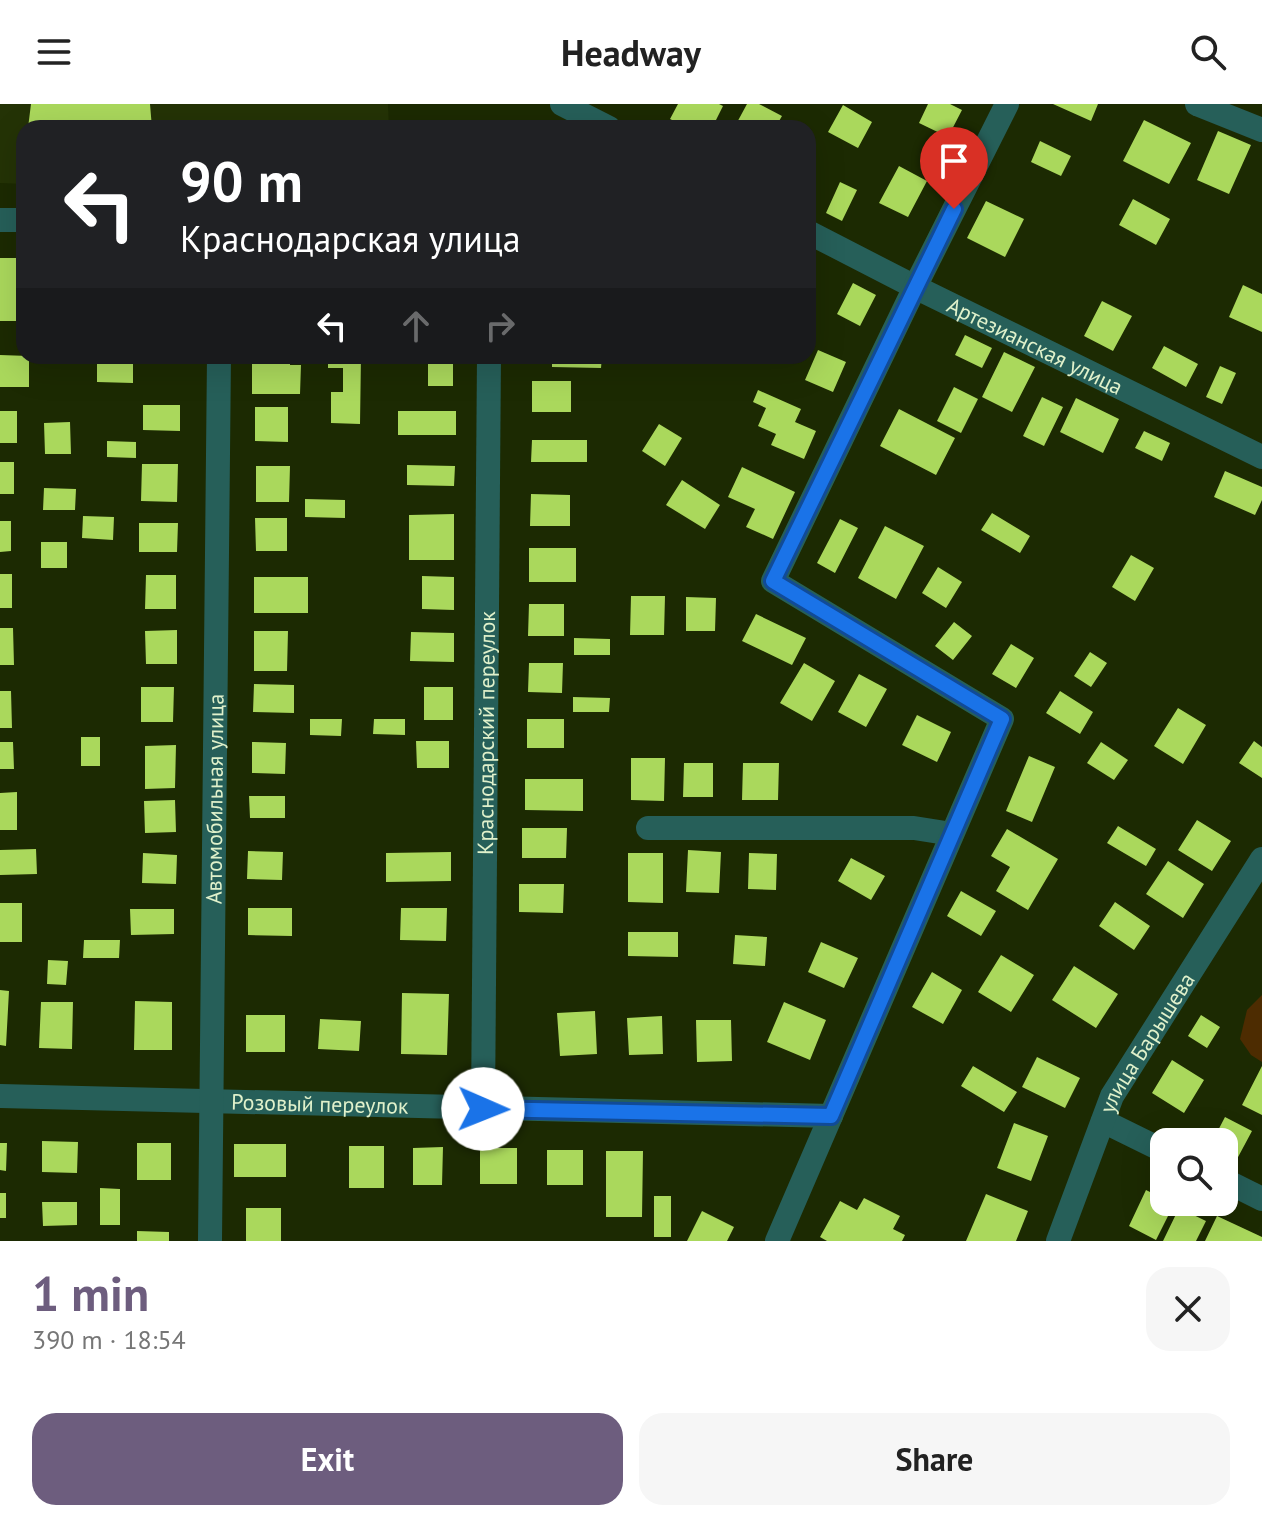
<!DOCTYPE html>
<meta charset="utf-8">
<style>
body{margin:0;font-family:"PT Sans",sans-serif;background:#f6f6f6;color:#222;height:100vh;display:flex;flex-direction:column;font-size:30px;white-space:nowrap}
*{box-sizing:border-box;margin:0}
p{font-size:26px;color:#767676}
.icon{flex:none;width:44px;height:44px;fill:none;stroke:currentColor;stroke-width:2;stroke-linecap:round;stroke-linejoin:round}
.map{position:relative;height:1137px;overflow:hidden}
.side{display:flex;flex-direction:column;background:#fff;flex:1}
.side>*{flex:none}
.banner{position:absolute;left:16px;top:16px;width:800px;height:244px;border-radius:24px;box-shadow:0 8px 32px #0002;background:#202124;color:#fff;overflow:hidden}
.buttons{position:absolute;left:1150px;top:1024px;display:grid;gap:16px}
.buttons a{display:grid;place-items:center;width:88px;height:88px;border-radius:16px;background:#fff;box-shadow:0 8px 32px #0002;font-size:40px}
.pin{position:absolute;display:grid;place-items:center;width:68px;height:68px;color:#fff;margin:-82px -34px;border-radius:50% 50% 50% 0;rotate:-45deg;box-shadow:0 0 8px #0007}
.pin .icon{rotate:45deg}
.me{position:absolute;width:88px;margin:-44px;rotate:91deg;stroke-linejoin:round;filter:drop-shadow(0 0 6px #0008)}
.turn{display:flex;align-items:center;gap:28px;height:168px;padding:0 32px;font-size:36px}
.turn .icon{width:104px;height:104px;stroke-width:2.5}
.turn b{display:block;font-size:56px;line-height:68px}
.lanes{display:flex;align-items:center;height:76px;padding:0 32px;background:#0003;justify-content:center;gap:40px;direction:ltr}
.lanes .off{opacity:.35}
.round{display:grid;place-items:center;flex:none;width:84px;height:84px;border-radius:24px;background:#f6f6f6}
.headline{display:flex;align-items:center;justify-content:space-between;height:136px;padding:0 32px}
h1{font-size:48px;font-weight:700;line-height:60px;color:#6d5d7e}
.primary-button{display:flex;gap:16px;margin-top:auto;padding:16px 32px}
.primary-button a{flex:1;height:92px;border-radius:24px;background:#6d5d7e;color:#fff;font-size:32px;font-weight:700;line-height:92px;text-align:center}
.primary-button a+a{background:#f6f6f6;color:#222}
header{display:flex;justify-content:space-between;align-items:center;height:104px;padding:0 32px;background:#fff;font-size:36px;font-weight:700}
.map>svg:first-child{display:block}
</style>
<header><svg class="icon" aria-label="menu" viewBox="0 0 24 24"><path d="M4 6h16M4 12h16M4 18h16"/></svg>Headway<svg class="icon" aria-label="search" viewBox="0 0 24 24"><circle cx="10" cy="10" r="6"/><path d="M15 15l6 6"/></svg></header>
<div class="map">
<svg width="1262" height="1137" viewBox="0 0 1262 1137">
<rect width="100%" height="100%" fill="#1c2a02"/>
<path fill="#243306" d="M0,0H388L389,24H24V80L0,79Z"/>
<path fill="#4d2c01" d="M1262,891V958L1251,951L1240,935L1247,906Z"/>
<path fill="#aad85c" d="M31,0H150L152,24H28Z
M678,0H719L723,2L712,24H688L670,15Z
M747,0H759L782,12L775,24H734Z
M928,0H950L962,6L948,33L919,19Z
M1053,0H1098L1091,17Z
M843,1L872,18L858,44L828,28Z
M1144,16L1191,39L1169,80L1123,57Z
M168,18L191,21V24H167Z
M1218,27L1251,41L1229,90L1197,76Z
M1040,37L1071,52L1061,72L1031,58Z
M899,62L927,77L908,113L879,99Z
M840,78L857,86L842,117L826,109Z
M1133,95L1170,115L1156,141L1119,121Z
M986,97L1024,115L1005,153L967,134Z
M0,154H21V217H0Z
M853,179L876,191L860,222L837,210Z
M1243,181L1262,190V228L1229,213Z
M1102,197L1132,212L1113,247L1084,232Z
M965,231L992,244L982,264L955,251Z
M1164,242L1198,260L1186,283L1152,264Z
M818,246L846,258L833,288L805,276Z
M1004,248L1035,263L1012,308L982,293Z
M0,251L29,252V283H0Z
M97,252H133V279L97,278Z
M252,252H290V261H301L300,290H252Z
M328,252H361L360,320L331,319V288H343V264H328Z
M428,252H453V282H428Z
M552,252H602L601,264L552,263Z
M1220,262L1236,269L1222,300L1206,293Z
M532,277H571V308H532Z
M954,283L978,295L961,329L937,317Z
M758,286L801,305L795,318L816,327L804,355L771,341L776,330L758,322L766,304L753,298Z
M1042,293L1063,303L1044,342L1023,332Z
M1076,294L1119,315L1103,349L1060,328Z
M143,301H180V327L143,326Z
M255,303H288V338L255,337Z
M899,305L955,334L936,371L880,342Z
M0,307H17V339H0Z
M398,307H456V331H398Z
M70,318L71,350H45L44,319Z
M659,320L682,334L665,362L642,347Z
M1144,327L1170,339L1162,357L1135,344Z
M532,336H587V358H531Z
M107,337L136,338V354L107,353Z
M0,358H14V390H0Z
M142,360H178L177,398L141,397Z
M407,361L455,362L454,382L407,381Z
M256,362H290L289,398H256Z
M742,363L795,388L773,435L746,423L755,405L728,393Z
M1225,367L1262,383V396L1255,411L1214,393Z
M682,376L720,401L705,425L666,401Z
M44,384L76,385L75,406H43Z
M531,390L570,391V422H530Z
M305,395L345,396V414L305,413Z
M992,409L1030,432L1020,449L981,426Z
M454,410V456H409V411Z
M83,412L114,413L113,436L82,434Z
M255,414H287V447H256Z
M840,415L858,424L835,469L817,459Z
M0,417H11V447L0,448Z
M139,419H178L177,448H139Z
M885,422L924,442L896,495L858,474Z
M41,438H67V464H41Z
M529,444H576V478H529Z
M1131,451L1154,464L1135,497L1112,483Z
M938,463L962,478L946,504L922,489Z
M0,470H12V504H0Z
M146,471H176V505H145Z
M422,472L454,473V506L422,505Z
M254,473H308V509H254Z
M631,492H665L664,531H630Z
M686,493L716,494L715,527H686Z
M529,500H564V532H528Z
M756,510L806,534L792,561L742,537Z
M954,518L972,532L953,556L935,542Z
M0,524H13L14,561H0Z
M177,526V560H146L145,527Z
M254,527H288L287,567H254Z
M411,528L454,529V558L410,557Z
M574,534L610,535V551H574Z
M1011,540L1034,554L1016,584L992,570Z
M1090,548L1107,559L1091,583L1074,572Z
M529,559H563L562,589L528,588Z
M804,559L835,577L812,617L780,599Z
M859,570L887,585L866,623L838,608Z
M254,580L294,581V609L253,608Z
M141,583H174L173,618H141Z
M424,583H453V616H424Z
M0,587H11L12,624H0Z
M1060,587L1093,608L1080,630L1046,609Z
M573,593L610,594L609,608H573Z
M1178,604L1206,621L1183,660L1154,642Z
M917,611L951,628L937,658L902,641Z
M310,615H342L341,632L310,631Z
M374,615H405V631L373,630Z
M527,615H564V644H527Z
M81,633H100V662H81Z
M416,637H449V664H417Z
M1254,637L1262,643V674L1239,659Z
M0,638H13L14,665H0Z
M252,638L286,639L285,670L252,669Z
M1101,638L1128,656L1114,676L1087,659Z
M176,641L175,684L145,685V642Z
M1029,652L1055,663L1032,718L1006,707Z
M631,654H665L664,697L631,696Z
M684,659H713V693H683Z
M743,659H779L778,696H742Z
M525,675H583V707L525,706Z
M17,688V726H0V689Z
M249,692H285V714H250Z
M175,696L176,728L145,729L144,697Z
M1197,716L1231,737L1212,767L1178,746Z
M1118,722L1156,745L1146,762L1107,739Z
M522,724H567L566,754H522Z
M1007,725L1058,755L1028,806L996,787L1010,763L991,752Z
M36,745L37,770L0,771V746Z
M688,746L721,748L719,789L686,788Z
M248,747L283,748L282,776L247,775Z
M451,748V777L386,778V749Z
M143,749L177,751L176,780L142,779Z
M628,749H663V799L628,798Z
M749,749L777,750L776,786L748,785Z
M851,754L885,772L871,796L838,777Z
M1168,757L1204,780L1183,814L1146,790Z
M519,780H564L563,809L519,808Z
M961,787L996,807L981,832L947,812Z
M1115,798L1150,822L1134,846L1099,822Z
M0,799H22V838H0Z
M248,804H292V832L248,831Z
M401,804H447L446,837L400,836Z
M130,805H174V830L131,831Z
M628,828H678V853L628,852Z
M735,831L767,833L765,862L733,860Z
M84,836H120L119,854H83Z
M821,838L858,854L844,884L808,868Z
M1001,851L1034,871L1011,908L978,888Z
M48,856L68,857L66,881L47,880Z
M1074,862L1118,890L1096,924L1052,896Z
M932,868L962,886L943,920L912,903Z
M0,886L9,887L6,942L0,941Z
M402,889L449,890L447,951L401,950Z
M135,897L172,898V946H134Z
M41,898H73L72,945L39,944Z
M784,898L826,916L810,956L767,938Z
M595,907L597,950L560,952L557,909Z
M246,911H285V948H246Z
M1201,911L1220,923L1207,944L1188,932Z
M662,912L663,950L629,951L627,914Z
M320,915L361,917L359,947L318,945Z
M696,916H731L732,957L697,958Z
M1037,953L1080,974L1065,1004L1022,983Z
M1172,956L1204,976L1184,1009L1152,989Z
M973,962L1017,988L1004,1008L961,982Z
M1262,962V1011L1242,1001Z
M1225,1013L1252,1027L1237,1055L1224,1048V1038H1212Z
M1014,1019L1048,1032L1031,1077L997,1064Z
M42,1037L78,1038L77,1069L42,1068Z
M0,1039H7L6,1067L0,1066Z
M137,1039H171V1076H137Z
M234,1040H286V1073H234Z
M349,1042H384V1084H349Z
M443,1043L442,1081H413V1044Z
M480,1044H517V1080H480Z
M547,1046H583V1081H547Z
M606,1047H643L642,1113H606Z
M100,1084L120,1085V1121H100Z
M1146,1086L1164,1095V1098L1174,1100L1156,1136L1129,1122Z
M0,1089H6V1114H0Z
M986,1090L1028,1107L1016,1137H966Z
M654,1092H671V1133H654Z
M864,1094L900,1112L893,1125L905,1131L902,1137H827L820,1133L840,1097L857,1106Z
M42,1098H77V1121L43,1122Z
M246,1104H281V1137H246Z
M1179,1104L1206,1117L1196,1137H1163Z
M702,1107L734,1123L727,1137H687Z
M1217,1112L1262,1133V1137H1205Z
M137,1127L169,1128V1137H137Z"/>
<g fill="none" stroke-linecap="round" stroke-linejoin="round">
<g stroke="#265f59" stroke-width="24">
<path d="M562,0L609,24"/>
<path d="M1197,0L1262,26"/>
<path d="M0,116H24"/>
<path id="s1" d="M808,128L915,183L1262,353"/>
<path d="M648,724H914L952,730"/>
<path id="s2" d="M0,992L831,1012"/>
<path id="s3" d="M483,1005L489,252"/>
<path d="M1103,1017L1164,1047"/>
<path d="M1224,1076L1262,1095"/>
<path id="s4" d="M210,1137L219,252"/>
<path d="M777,1137L1002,615L773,477L915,183L1007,0"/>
<path id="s5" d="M1058,1137L1112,992L1262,755"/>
</g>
</g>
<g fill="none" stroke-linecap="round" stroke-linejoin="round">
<g stroke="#114b97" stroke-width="20">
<path id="route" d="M483,1005L831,1012L1002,615L773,477L954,105"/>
</g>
<use href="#route" stroke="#1a73e8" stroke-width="14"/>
</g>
<g text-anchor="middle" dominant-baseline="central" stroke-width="8" stroke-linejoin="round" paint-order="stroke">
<g font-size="22" fill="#e0f1cb" stroke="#132000">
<text stroke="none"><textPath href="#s1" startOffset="254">Артезианская улица</textPath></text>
<text stroke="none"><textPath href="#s3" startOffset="376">Краснодарский переулок</textPath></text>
<text stroke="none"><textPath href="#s4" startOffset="442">Автомобильная улица</textPath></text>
<text stroke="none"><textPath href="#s5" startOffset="218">улица Барышева</textPath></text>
<text stroke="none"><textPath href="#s2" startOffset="320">Розовый переулок</textPath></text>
</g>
</g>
</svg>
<div class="buttons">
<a><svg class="icon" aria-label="search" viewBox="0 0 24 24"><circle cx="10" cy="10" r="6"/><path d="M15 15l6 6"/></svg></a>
</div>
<div class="pin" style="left:954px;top:105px;background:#d93025"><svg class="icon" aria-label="arrive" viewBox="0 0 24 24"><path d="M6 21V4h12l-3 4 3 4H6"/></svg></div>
<svg class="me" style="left:483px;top:1005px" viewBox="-20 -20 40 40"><circle r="19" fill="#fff"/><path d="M0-13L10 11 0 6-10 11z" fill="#1a73e8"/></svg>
<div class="banner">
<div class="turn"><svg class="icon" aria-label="left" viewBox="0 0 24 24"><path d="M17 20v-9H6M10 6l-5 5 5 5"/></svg><div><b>90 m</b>Краснодарская улица</div></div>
<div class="lanes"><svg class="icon" aria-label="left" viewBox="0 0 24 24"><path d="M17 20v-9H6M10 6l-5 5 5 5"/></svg><svg class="icon off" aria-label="ahead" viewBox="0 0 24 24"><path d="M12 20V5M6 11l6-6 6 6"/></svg><svg class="icon off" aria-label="right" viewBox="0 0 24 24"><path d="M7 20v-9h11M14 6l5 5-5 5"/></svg></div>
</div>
</div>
<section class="side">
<div class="headline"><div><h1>1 min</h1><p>390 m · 18:54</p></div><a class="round"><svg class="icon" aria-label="close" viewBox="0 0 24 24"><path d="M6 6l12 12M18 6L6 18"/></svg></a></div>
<div class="primary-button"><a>Exit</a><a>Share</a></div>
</section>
